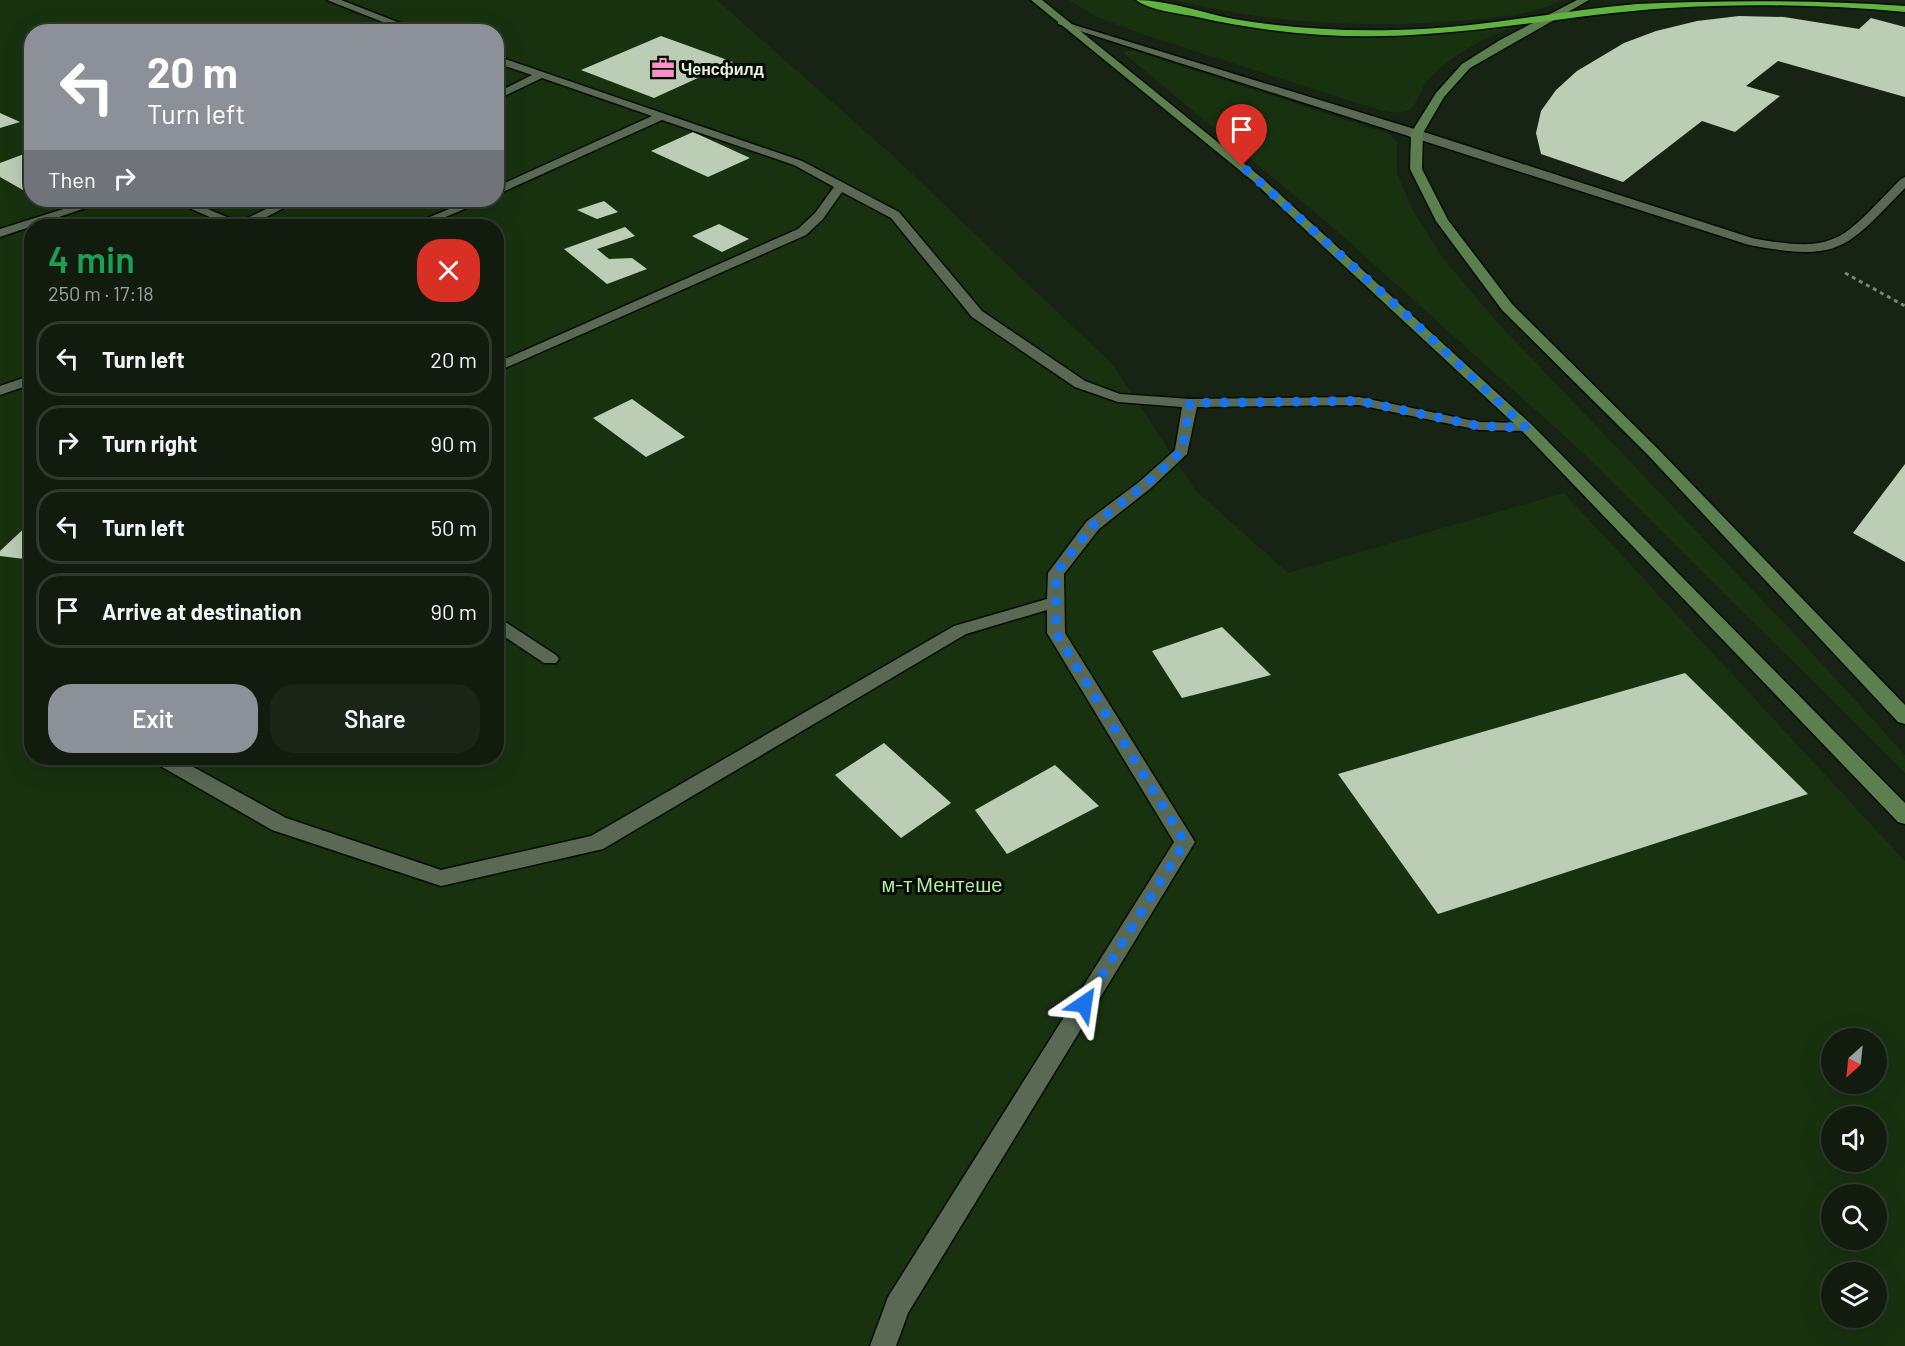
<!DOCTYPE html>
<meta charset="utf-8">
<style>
body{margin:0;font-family:Barlow,sans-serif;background:#1a2417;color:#f1f3f6;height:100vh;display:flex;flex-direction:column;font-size:22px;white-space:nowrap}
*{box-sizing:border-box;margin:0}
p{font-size:20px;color:#9ca19e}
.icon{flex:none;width:33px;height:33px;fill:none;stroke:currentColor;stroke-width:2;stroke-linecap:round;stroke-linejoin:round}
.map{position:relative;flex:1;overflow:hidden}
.panel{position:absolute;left:24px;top:219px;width:480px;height:546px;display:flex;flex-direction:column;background:#111b0e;border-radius:24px;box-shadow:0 6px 24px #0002,0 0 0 2px #30392e}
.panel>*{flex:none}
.banner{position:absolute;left:24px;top:24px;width:480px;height:183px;border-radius:24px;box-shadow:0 6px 24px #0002,0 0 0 2px #30392e;background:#8c9099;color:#fff;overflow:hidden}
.needle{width:39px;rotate:207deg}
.controls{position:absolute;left:1821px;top:1028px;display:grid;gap:12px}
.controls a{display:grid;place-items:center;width:66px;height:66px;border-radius:50%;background:#111b0e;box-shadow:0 6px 24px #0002,0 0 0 2px #30392e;font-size:30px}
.pin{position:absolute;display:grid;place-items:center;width:51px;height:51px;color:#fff;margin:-62px -26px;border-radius:50% 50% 50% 0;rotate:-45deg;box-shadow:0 0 6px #0007}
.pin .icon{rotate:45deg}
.me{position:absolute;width:66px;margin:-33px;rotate:32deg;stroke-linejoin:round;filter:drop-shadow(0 0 4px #0008)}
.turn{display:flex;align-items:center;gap:21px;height:126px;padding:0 24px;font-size:27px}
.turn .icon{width:78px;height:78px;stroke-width:2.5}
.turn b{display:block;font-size:42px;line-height:51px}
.then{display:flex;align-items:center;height:57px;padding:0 24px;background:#0003;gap:12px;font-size:22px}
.round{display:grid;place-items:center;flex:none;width:63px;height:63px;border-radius:24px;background:#1a2417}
.headline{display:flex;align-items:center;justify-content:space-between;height:102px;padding:0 24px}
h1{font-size:36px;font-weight:600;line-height:45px;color:#1e9e55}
.button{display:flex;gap:12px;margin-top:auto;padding:12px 24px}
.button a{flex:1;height:69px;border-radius:24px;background:#8c9099;color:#fff;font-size:24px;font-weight:600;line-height:69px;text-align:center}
.button a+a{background:#1a2417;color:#f1f3f6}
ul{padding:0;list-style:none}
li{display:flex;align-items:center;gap:18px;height:75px;margin:0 12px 9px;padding:0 12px;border:3px solid #30392e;border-radius:24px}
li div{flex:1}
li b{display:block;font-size:22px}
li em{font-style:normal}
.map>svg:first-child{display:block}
</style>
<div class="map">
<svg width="1905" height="1346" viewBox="0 0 1905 1346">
<rect width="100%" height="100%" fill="#172413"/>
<path fill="#183210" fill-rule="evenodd" d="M0,0H717L893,156L1113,365L1195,490L1288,573L1564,493L1905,861V1346H0ZM32,32H496V200H32ZM32,226H496V758H32ZM1832,1038H1876V1083H1832ZM1832,1116H1876V1161H1832ZM1832,1194H1876V1239H1832ZM1832,1272H1876V1317H1832Z
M1069,0H1131L1256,28L1315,35L1426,36L1512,27C1479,41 1450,55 1426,82C1420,90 1418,104 1409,110C1400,115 1392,112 1382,111L1145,35L1097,17Z
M1176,0H1562C1531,16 1493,18 1459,21C1363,28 1270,24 1176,0Z
M1126,51H1134L1389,134L1397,142V173L1412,209L1442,257L1496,321L1802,642L1905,755V773L1581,451L1336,230L1125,54Z"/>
<path fill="#bccdb6" d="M1739,16L1784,17L1859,29L1871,18L1905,27V97L1778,61L1746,86L1780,96L1735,132L1702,121L1623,182L1541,154L1536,133L1541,111L1556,90L1577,71L1624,43L1656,31L1697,21Z
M100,22L123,29L117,32H78Z
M661,36L733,62L654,98L581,70Z
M0,113L20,122L0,128Z
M693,132L750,158L708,177L651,151Z
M32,151V193L30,194L0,177V163Z
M604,201L618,212L597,219L577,210Z
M719,224L749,239L722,252L692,236Z
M625,227L635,236L597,249L609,259L632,258L647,269L607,284L564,249Z
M632,399L685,437L646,457L593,418Z
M1905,464V562L1853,533Z
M32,521V560L0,556V551Z
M1222,627L1271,675L1182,698L1152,651Z
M1685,673L1808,794L1438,914L1338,774Z
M884,743L951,803L901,838L835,775Z
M1055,765L1099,806L1007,854L975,810Z"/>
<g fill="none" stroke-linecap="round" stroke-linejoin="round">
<g stroke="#030d01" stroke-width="3">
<path id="service" d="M1058,20L1421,131L1752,238C1840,255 1842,238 1901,179L1905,177V188C1845,250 1839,262 1749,245L1058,24Z
M496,616L556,655L559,659L556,663H544L496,631Z"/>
</g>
<g stroke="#030d01" stroke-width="3">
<path id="minor" d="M327,0H341L423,32H408Z
M496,56L802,161L899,212L982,311L1085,381L1120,394L1190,399L1359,397L1479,422L1526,423L1533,427L1526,431L1479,430L1359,405L1197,407L1187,454L1151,488L1099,529L1064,574L1065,633L1195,842L908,1313L896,1346H870L888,1297L1174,842L1047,633V610L966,634L603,849L441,886L272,830L155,763L152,758H177L286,818L441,870L591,836L954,626L1047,599L1048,573L1087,521L1139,482L1175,450L1182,407L1118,402L1075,387L972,317L891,218L842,192L823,219L806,235L496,372V363L798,229L815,213L834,187L794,165L662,120L496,195V187L652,116L542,78L496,100V93L532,75L496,63Z
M92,200H109L0,237V229Z
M171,200H186L239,222L285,200H299L249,226H230Z
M471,200H486L424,226H408Z
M32,375V384L0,395V386Z"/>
</g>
<g stroke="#030d01" stroke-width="3">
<path id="secondary" d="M1031,0H1042L1262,178L1531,424L1905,803V824L1898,822L1521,430L1254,182Z
M1577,0H1589L1470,68L1444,97L1423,133L1422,169L1448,220L1512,304L1657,448L1905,705V724L1898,722L1647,454L1502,310L1436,221L1410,169L1411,133L1436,93L1462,64L1500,40Z"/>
</g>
<g stroke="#030d01" stroke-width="3">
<path id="motorway" d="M1136,0C1169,0 1202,13 1234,19C1287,28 1340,31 1393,30C1475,29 1556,11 1637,4C1726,0 1816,0 1905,6V12C1827,5 1748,3 1670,8C1588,13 1508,29 1426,34C1350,40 1272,34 1197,17C1179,13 1151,11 1136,0Z"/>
</g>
<path stroke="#7a8577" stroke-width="3" stroke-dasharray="4 4" stroke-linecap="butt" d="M1845,273L1905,306"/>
<use href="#service" fill="#596954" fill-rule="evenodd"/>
<use href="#minor" fill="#596954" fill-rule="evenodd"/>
<use href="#secondary" fill="#5b7f4e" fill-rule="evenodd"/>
<use href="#motorway" fill="#60b341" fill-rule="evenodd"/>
</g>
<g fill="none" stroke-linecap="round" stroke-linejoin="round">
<path stroke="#1a73e8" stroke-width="10" stroke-dasharray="0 18" d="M1084,1004L1185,842L1056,633V573L1093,525L1145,485L1182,451L1190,403L1359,401L1479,426L1526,428L1401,310L1242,166"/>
</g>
<defs>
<g id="office-bare" transform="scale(1.8)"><path d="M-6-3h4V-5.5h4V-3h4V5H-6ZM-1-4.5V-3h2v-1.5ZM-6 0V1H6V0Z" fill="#fa8fc7" stroke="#060b05" stroke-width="2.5" paint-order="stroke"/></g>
</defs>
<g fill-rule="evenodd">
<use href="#office-bare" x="663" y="68"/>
</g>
<g text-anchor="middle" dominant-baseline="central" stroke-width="6" stroke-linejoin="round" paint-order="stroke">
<g font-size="16" font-weight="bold" fill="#e7f0e5" stroke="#060b05" text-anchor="start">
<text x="681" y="68">Ченсфилд</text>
</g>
<g font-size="20" fill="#b0ef9c" stroke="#060b05">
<text x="942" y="884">м-т Ментeше</text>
</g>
</g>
</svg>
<div class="controls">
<a><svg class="needle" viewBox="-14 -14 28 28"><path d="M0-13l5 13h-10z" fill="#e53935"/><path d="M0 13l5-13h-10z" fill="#9ca19e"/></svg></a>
<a><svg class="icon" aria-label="sound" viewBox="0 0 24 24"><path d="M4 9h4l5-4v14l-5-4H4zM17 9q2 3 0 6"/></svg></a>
<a><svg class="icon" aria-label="search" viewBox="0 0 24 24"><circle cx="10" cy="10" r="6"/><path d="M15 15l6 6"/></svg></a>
<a><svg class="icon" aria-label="layers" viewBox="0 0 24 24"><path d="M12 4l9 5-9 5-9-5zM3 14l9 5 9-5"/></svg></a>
</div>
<div class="pin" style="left:1242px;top:166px;background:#d93025"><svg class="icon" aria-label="arrive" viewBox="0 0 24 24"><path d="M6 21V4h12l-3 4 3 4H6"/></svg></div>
<svg class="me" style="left:1084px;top:1004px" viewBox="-20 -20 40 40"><path d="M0-17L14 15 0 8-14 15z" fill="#1a73e8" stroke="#fff" stroke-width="4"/></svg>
<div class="banner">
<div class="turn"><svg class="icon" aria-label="left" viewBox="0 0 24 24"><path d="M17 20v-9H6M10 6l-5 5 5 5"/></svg><div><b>20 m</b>Turn left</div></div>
<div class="then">Then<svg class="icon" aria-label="right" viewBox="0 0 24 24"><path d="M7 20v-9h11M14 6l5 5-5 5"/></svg></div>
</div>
<section class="panel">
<div class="headline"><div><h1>4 min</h1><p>250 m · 17:18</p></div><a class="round" style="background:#d93025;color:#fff"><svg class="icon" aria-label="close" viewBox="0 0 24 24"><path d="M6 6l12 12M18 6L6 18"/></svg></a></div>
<ul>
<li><svg class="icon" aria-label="left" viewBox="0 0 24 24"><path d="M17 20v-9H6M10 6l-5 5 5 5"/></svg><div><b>Turn left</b></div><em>20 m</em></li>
<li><svg class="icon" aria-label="right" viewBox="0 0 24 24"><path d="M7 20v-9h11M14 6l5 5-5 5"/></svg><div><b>Turn right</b></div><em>90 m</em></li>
<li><svg class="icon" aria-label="left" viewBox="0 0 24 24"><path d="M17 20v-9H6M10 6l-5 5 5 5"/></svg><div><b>Turn left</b></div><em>50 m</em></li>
<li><svg class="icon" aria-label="arrive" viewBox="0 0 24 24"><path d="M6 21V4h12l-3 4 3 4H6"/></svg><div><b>Arrive at destination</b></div><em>90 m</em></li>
</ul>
<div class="button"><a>Exit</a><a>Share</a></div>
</section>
</div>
